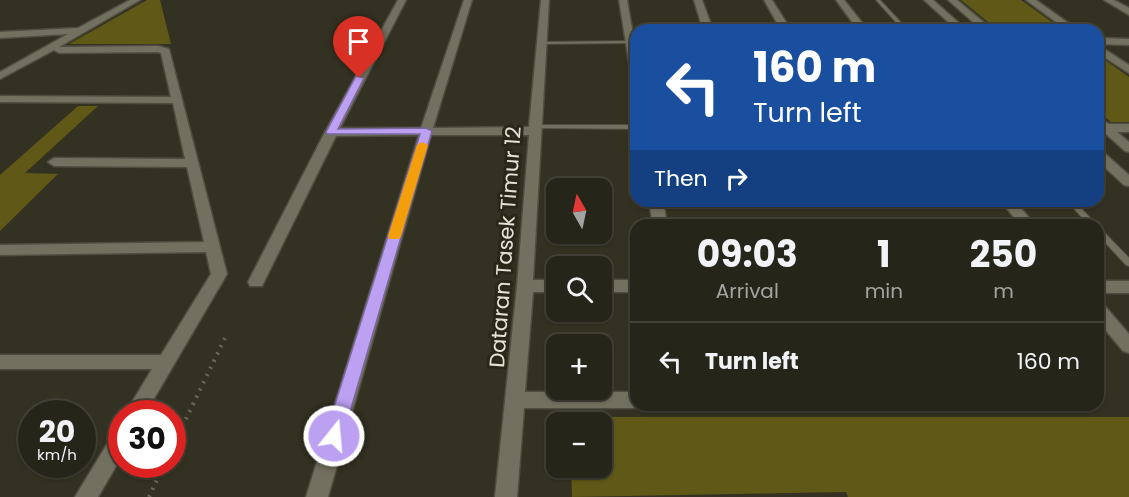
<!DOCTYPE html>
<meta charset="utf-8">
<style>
body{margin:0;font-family:Poppins,sans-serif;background:#323126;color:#f1f3f6;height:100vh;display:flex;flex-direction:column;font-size:22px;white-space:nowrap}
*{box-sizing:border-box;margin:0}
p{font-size:20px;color:#a4a5a2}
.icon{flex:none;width:33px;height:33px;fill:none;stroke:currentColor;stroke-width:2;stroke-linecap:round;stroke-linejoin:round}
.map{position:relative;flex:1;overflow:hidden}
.panel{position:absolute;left:630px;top:219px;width:474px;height:192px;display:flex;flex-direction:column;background:#262519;border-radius:18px;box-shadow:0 2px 4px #0004,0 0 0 2px #424238}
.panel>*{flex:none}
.top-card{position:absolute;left:630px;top:24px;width:474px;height:183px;border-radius:18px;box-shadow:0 2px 4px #0004,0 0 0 2px #424238;background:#1a4fa0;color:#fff;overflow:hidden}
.needle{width:39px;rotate:351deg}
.fabs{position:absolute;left:546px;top:178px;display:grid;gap:12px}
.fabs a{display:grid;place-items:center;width:66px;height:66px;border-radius:12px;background:#262519;box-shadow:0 2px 4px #0004,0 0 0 2px #424238;font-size:30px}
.speed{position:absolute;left:18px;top:400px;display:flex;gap:12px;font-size:30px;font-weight:700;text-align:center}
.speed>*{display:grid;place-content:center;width:78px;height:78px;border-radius:50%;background:#262519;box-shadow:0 2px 4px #0004,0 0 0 2px #424238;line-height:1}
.speed small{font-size:15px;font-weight:400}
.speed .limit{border:9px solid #d22;background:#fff;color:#111}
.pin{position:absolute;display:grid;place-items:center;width:51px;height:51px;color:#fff;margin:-62px -26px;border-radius:50% 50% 50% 0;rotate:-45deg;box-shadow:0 0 6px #0007}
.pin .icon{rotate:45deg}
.me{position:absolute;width:66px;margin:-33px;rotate:17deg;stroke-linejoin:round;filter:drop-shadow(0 0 4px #0008)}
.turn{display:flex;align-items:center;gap:21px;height:126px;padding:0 24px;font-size:27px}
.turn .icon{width:78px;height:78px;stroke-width:2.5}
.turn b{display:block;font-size:42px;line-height:51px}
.then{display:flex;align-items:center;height:57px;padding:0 24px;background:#0003;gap:12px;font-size:22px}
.eta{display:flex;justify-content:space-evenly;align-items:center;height:102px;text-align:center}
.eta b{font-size:36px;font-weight:700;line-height:42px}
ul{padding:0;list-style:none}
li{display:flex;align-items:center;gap:18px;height:78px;padding:0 24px;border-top:2px solid #424238}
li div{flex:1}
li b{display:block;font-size:22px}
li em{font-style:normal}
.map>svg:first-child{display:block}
</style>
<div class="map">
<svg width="1129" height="497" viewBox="0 0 1129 497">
<rect width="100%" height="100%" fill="#333121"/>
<path fill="#5f5816" d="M147,0H160L171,44H69Z
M961,0H1021L1063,30H998Z
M1098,55L1129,77V122H1111L1098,111Z
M78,106H98L25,173L58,174L0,231V175Z
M568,417H1129V497H848L846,492L572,497L571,468H602V423H569Z"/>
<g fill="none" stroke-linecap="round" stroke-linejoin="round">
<g stroke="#4f4d40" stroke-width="2">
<path id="service" d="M876,0H880L908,30H903Z
M629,41L631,42V43L541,44L539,43L541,42Z
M534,125H636V129L532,128V126Z
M1067,201H1074L1097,225H1089Z
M1098,229H1101L1129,258V266L1126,265L1098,235Z"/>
</g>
<g stroke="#4f4d40" stroke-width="3">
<path id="minor" d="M130,0H140L59,47L158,46L169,49L227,274L145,414H125L152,369H0V355H161L211,274L206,252L0,255V245L204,242L187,167L54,166L48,162L54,158L185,159L173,103L0,102V96L171,97L161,53L158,52L59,53L54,50L0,79V72L68,34L0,38V32L78,28Z
M398,0H406L340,128H421L464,0H472L433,128L529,127L541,0H549L533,280H556V292H533L525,392H636V405H643L636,408H524L517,497H495L517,286L529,135H431L328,497H306L419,135L336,136L262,286H250L248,282L325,132Z
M619,0H627L636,52V77L631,74Z
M694,0H702L713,30H703Z
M764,0H772L791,30H781Z
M836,0H844L868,30H858Z
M924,0H933L967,30H957Z
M948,0H957L993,30H982Z
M1026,0H1036L1078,30H1067Z
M1104,0H1114L1129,8V15Z
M1098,38L1129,39V45L1098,44Z
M1098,45L1129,65V73L1098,53Z
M1098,118L1109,124H1129V132H1117L1129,142V152L1125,151L1098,127Z
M1098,150L1102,151L1129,175V186L1124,185L1098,161Z
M649,201H663L667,225H653Z
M1001,201H1015L1035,225H1020Z
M602,280H636V292H602Z
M1098,281H1129V293H1098Z
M1098,303L1104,305L1129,334V353L1123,351L1098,321Z
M122,428V456L98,497H75L115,431Z"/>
</g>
<path stroke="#696759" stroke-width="4" stroke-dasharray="2 6" stroke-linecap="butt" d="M172,448L225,338
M149,497L164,465"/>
<use href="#service" fill="#72705e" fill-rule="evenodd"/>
<use href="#minor" fill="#72705e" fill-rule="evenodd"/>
</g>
<path fill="#bca0f2" stroke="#7a689d" stroke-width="1.5" d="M356,76L364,78L338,129L426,128L432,131L343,436L341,442L334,444L328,442L325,436L420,134H327L326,132Z"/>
<path fill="#f59e0b" d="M422,142L428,145L401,236L399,239H390L388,236L417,145Z"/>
<g text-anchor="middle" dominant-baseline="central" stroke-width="6" stroke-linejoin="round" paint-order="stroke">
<g font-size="21" fill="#e3e2d8" stroke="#292718">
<text transform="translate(505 247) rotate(-86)">Dataran Tasek Timur 12</text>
</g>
</g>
</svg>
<div class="fabs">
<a><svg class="needle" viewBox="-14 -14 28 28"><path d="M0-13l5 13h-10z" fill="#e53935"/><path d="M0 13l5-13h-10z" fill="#a4a5a2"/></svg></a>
<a><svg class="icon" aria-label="search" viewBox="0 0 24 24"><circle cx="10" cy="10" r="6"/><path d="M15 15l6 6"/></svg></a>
<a>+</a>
<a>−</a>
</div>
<div class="speed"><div>20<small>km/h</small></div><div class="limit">30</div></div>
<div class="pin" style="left:359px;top:78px;background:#d93025"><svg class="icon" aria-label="arrive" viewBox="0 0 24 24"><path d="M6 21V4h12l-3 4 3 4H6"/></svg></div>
<svg class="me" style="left:334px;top:436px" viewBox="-20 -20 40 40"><circle r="17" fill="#bca0f2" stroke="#fff" stroke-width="3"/><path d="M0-11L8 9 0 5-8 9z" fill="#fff"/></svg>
<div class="top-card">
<div class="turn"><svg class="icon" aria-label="left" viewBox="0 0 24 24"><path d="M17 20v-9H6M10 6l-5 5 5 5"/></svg><div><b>160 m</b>Turn left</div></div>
<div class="then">Then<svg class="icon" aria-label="right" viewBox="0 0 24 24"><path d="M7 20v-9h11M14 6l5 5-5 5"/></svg></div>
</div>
<section class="panel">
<div class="eta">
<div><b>09:03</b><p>Arrival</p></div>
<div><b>1</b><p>min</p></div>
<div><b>250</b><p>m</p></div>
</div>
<ul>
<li><svg class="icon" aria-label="left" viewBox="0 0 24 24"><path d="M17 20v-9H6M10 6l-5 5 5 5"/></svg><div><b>Turn left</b></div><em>160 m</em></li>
</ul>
</section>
</div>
